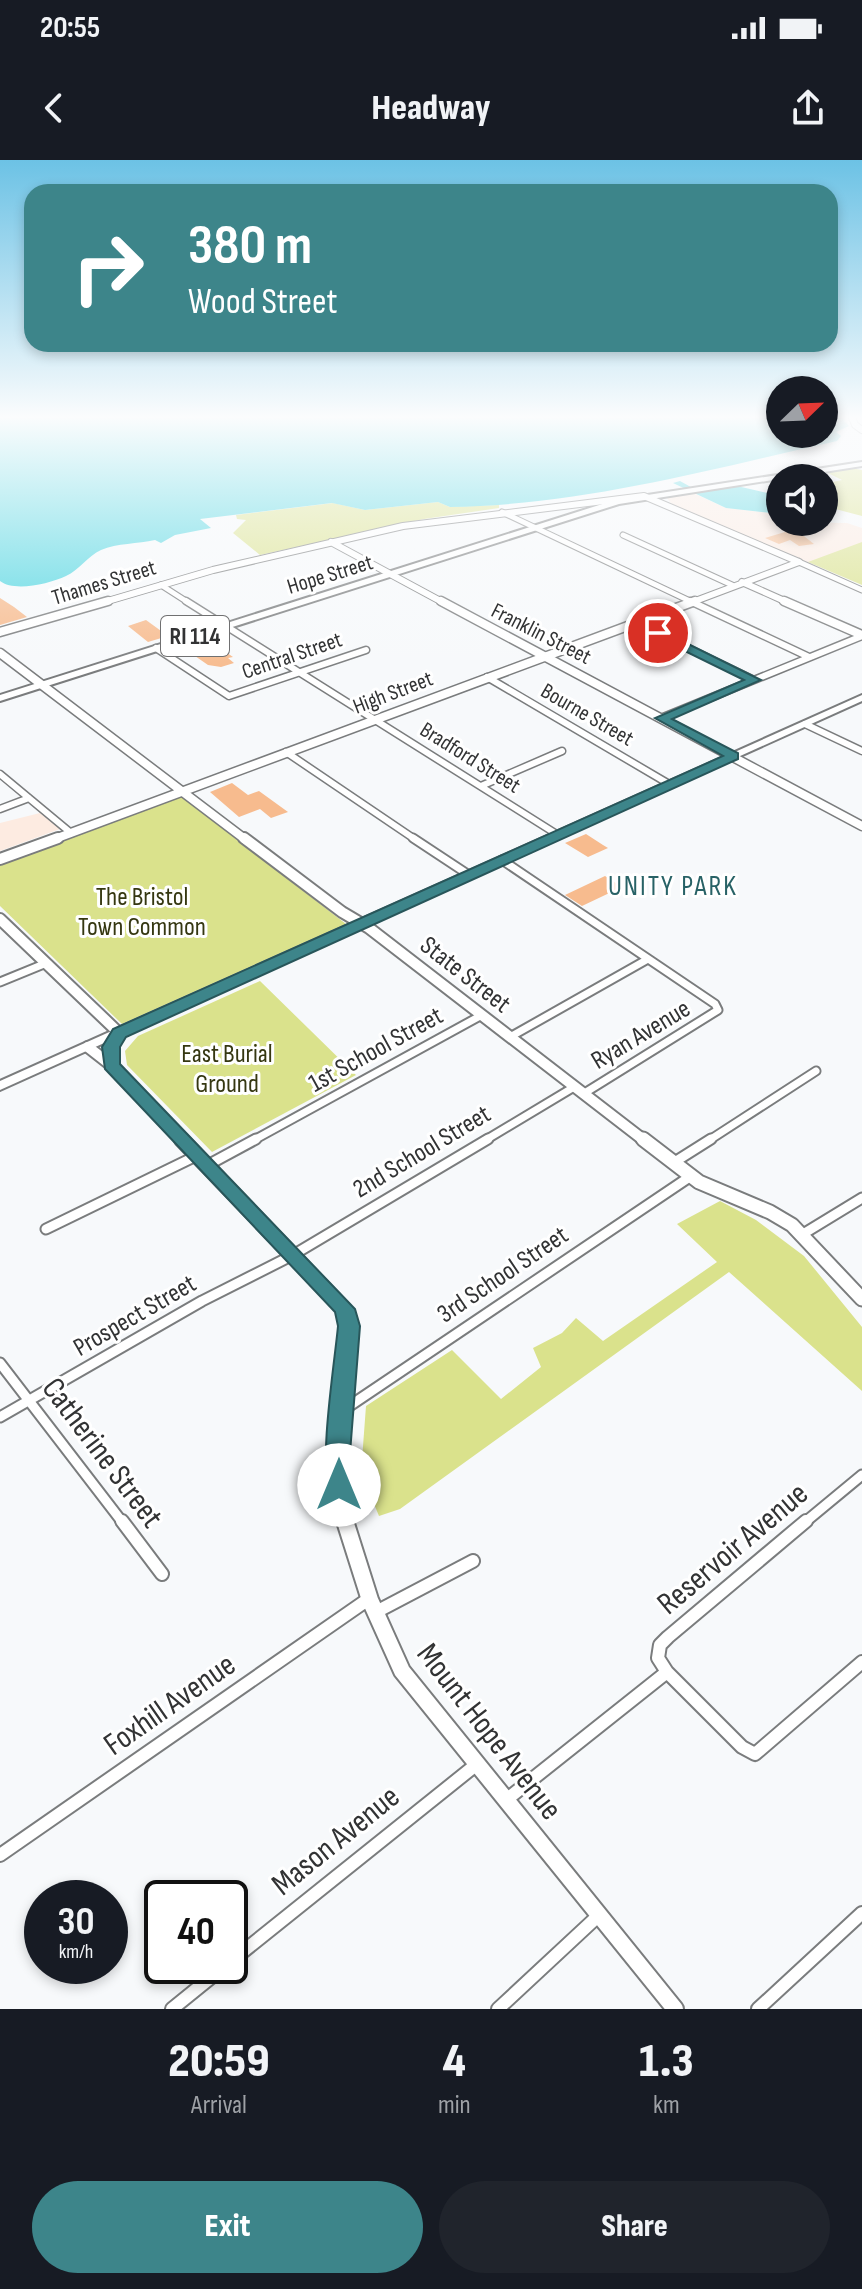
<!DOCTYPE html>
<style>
body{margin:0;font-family:"Sofia Sans Condensed",sans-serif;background:#20242c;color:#f1f3f6;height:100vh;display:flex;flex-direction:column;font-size:30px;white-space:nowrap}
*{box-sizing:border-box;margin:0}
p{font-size:26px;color:#9ea1a6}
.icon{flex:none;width:44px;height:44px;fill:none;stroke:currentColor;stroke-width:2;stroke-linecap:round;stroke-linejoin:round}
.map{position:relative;height:1849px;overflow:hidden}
.sheet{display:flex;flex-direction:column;background:#171b24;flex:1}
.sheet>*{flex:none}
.guide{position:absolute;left:24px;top:24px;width:814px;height:168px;border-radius:24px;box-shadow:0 4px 12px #0003;background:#3d858a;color:#fff;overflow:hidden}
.needle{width:52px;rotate:67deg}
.fabs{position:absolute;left:766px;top:216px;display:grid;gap:16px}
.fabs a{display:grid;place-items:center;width:72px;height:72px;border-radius:50%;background:#171b24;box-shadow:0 4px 12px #0003;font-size:40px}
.speed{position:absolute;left:24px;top:1720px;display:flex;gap:16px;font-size:40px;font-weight:700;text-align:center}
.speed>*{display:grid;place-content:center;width:104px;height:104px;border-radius:50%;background:#171b24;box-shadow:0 4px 12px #0003;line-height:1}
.speed small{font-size:20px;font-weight:400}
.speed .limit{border:4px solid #111;border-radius:12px;background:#fff;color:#111}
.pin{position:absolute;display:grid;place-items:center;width:68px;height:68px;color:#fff;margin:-34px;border:4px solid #fff;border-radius:50%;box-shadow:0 2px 8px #0007}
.me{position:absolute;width:88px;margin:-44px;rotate:0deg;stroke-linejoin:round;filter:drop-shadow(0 0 6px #0008)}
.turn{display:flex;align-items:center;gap:28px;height:168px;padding:0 32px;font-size:36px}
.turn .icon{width:104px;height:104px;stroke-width:2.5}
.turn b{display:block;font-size:56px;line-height:68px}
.eta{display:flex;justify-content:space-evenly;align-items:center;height:136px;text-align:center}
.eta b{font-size:48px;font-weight:800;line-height:56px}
.cta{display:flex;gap:16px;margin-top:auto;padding:16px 32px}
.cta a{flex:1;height:92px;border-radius:48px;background:#3d858a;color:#fff;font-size:32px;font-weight:800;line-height:92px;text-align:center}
.cta a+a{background:#20242c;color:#f1f3f6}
.status{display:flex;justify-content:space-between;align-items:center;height:56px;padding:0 40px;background:#171b24;direction:ltr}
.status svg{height:22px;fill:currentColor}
header{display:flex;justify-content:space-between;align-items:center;height:104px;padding:0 32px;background:#171b24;font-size:36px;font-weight:800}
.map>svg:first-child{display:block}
</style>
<div class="status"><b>20:55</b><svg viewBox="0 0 49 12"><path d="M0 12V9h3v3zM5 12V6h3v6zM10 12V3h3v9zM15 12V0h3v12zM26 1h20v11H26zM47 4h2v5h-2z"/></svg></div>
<header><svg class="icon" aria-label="back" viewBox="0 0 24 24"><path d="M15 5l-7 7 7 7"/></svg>Headway<svg class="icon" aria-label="share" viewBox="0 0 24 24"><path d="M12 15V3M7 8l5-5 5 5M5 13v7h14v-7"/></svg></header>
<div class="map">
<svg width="862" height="1849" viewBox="0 0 862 1849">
<rect width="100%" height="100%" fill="#f7f9fb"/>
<path fill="#fdebe1" d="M691,332L726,348L780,354V362L847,363L862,368V384L809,404L674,347L666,337Z
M40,653L60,669L0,691V663Z"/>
<path fill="#dae28c" d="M851,308L862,310V356L824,346V324L842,320L826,312Z
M438,342L450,347L499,345V348L424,359L260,395L233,373L246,360L237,359L236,355L333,343L365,350Z
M862,382V425L808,402Z
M181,636L346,764L122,864L0,746V705Z
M260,821L356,915L212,992L127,905L125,891L138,876Z
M720,1041L756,1060L804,1096L862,1167V1231L729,1112L400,1349L379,1356L361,1313L366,1246L452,1190L501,1239L541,1207L533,1188L562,1173L576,1158L603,1181L717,1102L677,1064Z"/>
<path fill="#52d6e1" d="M0,255H780V274H824V255H839L849,266L836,272L841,276L837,281C708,310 583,345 450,347L438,342L365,350L332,343L200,359L211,368L175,375L161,383L155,380C138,384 117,383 101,390C88,396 79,410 66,416C49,424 14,432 0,421Z
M680,321L698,331L737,326L780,336V354L726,348L673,323Z"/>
<path fill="#f7bb8e" d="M795,369L814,384L799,386L790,380L779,384L765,378Z
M0,438L14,447L27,457L0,465Z
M146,460L168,476L148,482L128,466Z
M220,488L233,497L228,498L234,503L221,507L208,505L195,496Z
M232,623L248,635L259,631L288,652L271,658L260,649L239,657L210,632Z
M586,674L603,685L608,688L588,697L565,683Z
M605,716L622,727L582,746L565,735Z"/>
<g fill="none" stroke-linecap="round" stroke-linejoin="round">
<g stroke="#7a7c7d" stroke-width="7">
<path id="minor-far4" d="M502,352L694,443
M623,375L732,425
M799,402L862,430
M161,425L189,443"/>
</g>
<g stroke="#7a7c7d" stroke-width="9">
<path id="minor-far3" d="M186,441L558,675
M690,441L809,497
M634,462L754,520
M156,488L229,536L366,490
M487,517L669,624
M661,558L862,476
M805,564L862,591
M286,592L416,680
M0,614L71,673
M481,626L562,591
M0,649L29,638"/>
</g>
<g stroke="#7a7c7d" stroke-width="11">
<path id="minor-far2" d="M413,678L469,715
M502,700L715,844L718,850L583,934
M0,822L44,804
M510,877L648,799
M252,981L482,855
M484,981L574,927
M708,981L816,911"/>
</g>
<g stroke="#7a7c7d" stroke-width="13">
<path id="minor-far1" d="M673,1003L711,979
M206,1006L256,979
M46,1069L196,996
M803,1074L862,1038
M0,1203L123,1363
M342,1251L691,1016
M0,1257L202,1141L293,1095L488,979
M804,1363L862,1315"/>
</g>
<g stroke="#7a7c7d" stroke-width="16">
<path id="minor" d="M122,1361L162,1414
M806,1361L668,1477L660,1485L658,1498L667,1512L742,1587L755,1594L862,1502
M376,1452L473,1401
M506,1640L667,1512
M0,1695L370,1438
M230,1802L477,1604
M172,1849L225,1806
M498,1849L598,1756
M758,1849L862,1753"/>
</g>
<g stroke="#7a7c7d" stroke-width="8">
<path id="tertiary-far4" d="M851,255L855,265L862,270
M331,382L444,443
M742,422L789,443
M101,443L213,410L403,366L644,336L799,402
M690,443L799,402"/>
</g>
<g stroke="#7a7c7d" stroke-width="11">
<path id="tertiary-far3" d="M441,441L862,666
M784,441L862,475
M0,472L108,441
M0,493L246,680
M52,680L695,441"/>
</g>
<g stroke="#7a7c7d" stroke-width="14">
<path id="tertiary-far2" d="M244,678L342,752L369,768L645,981
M0,699L58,678
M0,759L119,873L111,887V905
M88,887L111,905L183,981"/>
</g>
<g stroke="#7a7c7d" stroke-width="17">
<path id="tertiary-far1" d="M181,979L344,1149L349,1166L337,1300L346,1363
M643,979L699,1022L770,1052L792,1065L862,1139"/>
</g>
<g stroke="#7a7c7d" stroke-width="20">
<path id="tertiary" d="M345,1361L370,1440L402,1511L675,1849"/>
</g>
<g stroke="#7a7c7d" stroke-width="4">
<path id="secondary" d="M862,535V541L0,930V921Z"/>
</g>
<g stroke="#7a7c7d" stroke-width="4">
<path id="primary" d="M862,302V306L619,344L0,541V535L615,340Z"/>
</g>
<use href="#minor-far4" stroke="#fff" stroke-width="5"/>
<use href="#minor-far3" stroke="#fff" stroke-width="6"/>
<use href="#minor-far2" stroke="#fff" stroke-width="7"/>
<use href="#minor-far1" stroke="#fff" stroke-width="9"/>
<use href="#minor" stroke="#fff" stroke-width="12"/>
<use href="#tertiary-far4" stroke="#fff" stroke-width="6"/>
<use href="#tertiary-far3" stroke="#fff" stroke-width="8"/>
<use href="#tertiary-far2" stroke="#fff" stroke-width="10"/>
<use href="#tertiary-far1" stroke="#fff" stroke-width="13"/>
<use href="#tertiary" stroke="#fff" stroke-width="16"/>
<use href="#secondary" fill="#fff" fill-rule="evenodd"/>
<use href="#primary" fill="#fff" fill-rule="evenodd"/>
</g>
<linearGradient id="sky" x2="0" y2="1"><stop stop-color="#6cc2e5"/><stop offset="0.5" stop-color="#fbfcfd"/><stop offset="1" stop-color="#fbfcfd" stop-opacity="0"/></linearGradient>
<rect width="862" height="514" fill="url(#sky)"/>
<path fill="#3d858a" stroke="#28565a" stroke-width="2" d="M654,471H662L761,520L672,559L738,593V599L126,877L120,887V904L355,1149L360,1166L350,1293L351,1325L347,1332L339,1335L330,1332C318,1305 335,1200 338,1166L335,1152L105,909L102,887L113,869L723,596L655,558L744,520L654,476Z"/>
<g text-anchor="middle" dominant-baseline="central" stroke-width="6" stroke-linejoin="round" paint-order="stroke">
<g font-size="22" fill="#323334" stroke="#fff">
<text transform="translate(330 415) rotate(-17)">Hope Street</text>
<text transform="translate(104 423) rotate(-17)">Thames Street</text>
<text transform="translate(541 474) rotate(27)">Franklin Street</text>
<text transform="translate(292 496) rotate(-19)">Central Street</text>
<text transform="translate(393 533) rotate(-21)">High Street</text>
<text transform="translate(587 555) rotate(30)">Bourne Street</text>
<text transform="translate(470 598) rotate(32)">Bradford Street</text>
</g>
<rect fill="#fff" stroke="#707071" stroke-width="2" x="161" y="456" width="68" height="40" rx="6"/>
<g font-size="24" font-weight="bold" fill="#323334">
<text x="195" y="476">RI 114</text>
</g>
<g font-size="26" fill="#353711" stroke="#fff">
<text x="142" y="737">The Bristol<tspan x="142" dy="30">Town Common</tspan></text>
<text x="227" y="894">East Burial<tspan x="227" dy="30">Ground</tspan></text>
</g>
<g font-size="26" fill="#323334" stroke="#fff">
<text transform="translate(465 815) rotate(38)">State Street</text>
<text transform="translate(641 875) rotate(-31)">Ryan Avenue</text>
<text transform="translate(376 890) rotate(-29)">1st School Street</text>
<text transform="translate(422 992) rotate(-31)">2nd School Street</text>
<text transform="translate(503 1115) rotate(-34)">3rd School Street</text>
<text transform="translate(135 1156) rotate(-30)">Prospect Street</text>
</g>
<g font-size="28" letter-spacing="2" fill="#286266" stroke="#fff">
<text x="673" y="726">UNITY PARK</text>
</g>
<g font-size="32" fill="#323334" stroke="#fff">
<text transform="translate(102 1293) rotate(53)">Catherine Street</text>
<text transform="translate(733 1389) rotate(-40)">Reservoir Avenue</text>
<text transform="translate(170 1545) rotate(-35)">Foxhill Avenue</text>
<text transform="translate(489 1572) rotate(52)">Mount Hope Avenue</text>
<text transform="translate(336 1681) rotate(-39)">Mason Avenue</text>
</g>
</g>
</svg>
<div class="fabs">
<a><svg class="needle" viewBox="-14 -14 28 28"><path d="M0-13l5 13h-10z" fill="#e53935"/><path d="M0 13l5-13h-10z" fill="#9ea1a6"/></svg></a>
<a><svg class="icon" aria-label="sound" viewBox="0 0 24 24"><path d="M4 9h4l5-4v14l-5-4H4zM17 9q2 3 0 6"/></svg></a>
</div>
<div class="speed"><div>30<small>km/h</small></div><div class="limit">40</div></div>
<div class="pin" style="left:658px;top:473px;background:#d93025"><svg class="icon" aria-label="arrive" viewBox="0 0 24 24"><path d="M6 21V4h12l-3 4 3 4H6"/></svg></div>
<svg class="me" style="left:339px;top:1325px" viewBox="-20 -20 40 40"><circle r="19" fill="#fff"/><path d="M0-13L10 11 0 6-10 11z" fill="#3d858a"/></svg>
<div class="guide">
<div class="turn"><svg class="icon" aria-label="right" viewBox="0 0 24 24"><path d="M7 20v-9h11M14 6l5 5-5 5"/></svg><div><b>380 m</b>Wood Street</div></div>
</div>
</div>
<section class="sheet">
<div class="eta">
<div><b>20:59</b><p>Arrival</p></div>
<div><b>4</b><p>min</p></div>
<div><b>1.3</b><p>km</p></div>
</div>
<div class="cta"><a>Exit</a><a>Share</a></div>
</section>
